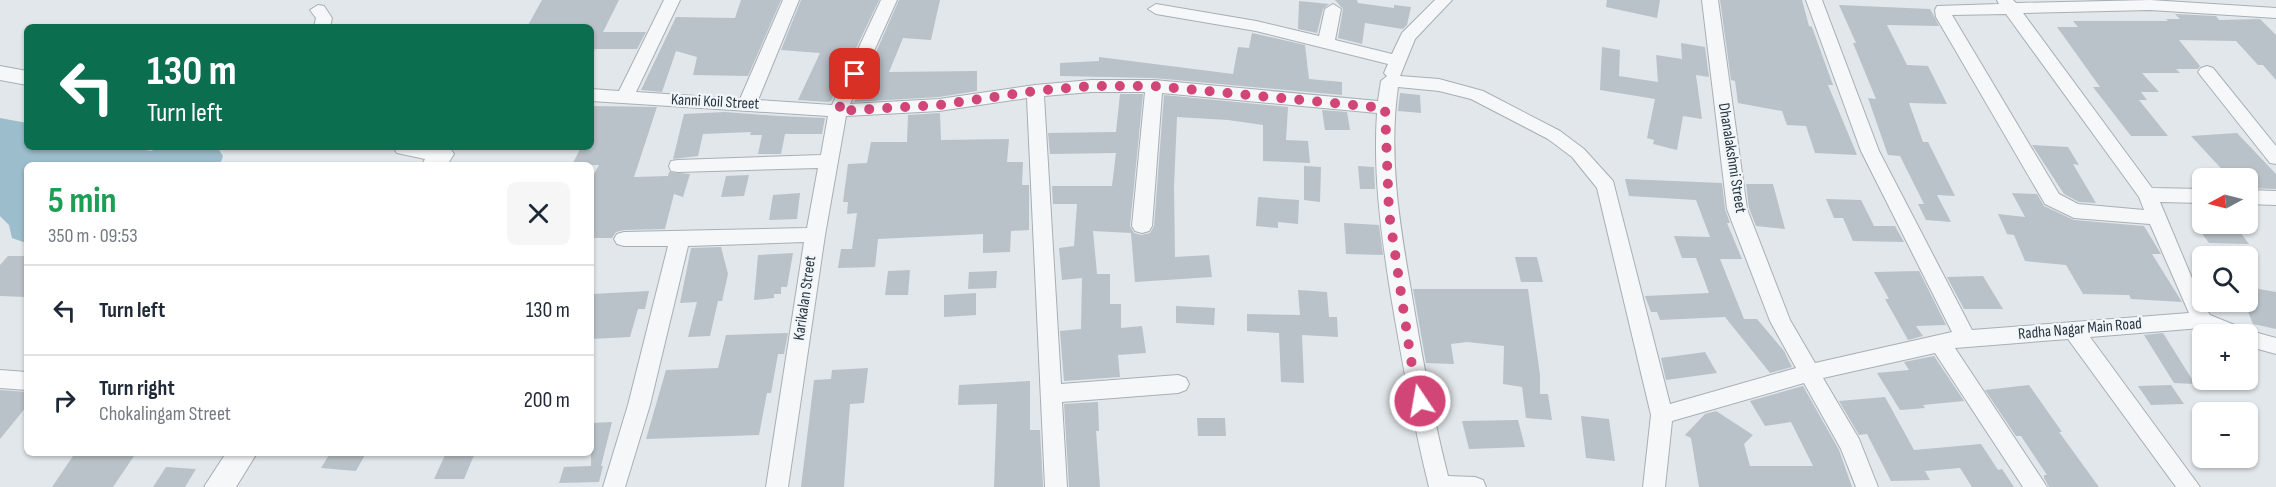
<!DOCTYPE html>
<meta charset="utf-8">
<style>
body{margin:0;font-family:"Sofia Sans Condensed",sans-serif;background:#f6f6f7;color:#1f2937;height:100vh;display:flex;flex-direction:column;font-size:22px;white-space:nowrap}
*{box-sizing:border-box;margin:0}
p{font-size:20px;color:#747a83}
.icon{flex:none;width:33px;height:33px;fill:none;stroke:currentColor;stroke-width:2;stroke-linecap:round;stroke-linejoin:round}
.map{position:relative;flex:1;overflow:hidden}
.details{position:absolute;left:24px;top:162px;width:570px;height:294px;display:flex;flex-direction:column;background:#fff;border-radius:9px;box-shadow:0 2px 4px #0004}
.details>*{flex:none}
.hud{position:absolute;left:24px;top:24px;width:570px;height:126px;border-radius:9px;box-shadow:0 2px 4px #0004;background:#0b6e4f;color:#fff;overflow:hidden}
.needle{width:39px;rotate:263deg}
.buttons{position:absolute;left:2192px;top:168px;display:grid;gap:12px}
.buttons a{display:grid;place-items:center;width:66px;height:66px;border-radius:9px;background:#fff;box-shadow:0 2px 4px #0004;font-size:30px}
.pin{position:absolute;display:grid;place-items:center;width:51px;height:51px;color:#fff;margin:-26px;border-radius:12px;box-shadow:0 3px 9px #0006}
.me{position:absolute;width:66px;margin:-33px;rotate:348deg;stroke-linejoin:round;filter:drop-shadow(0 0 4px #0008)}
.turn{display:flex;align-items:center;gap:21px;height:126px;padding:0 24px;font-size:27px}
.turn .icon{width:78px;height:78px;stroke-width:2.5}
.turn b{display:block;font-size:42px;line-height:51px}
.round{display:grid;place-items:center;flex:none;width:63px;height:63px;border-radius:9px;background:#f6f6f7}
.summary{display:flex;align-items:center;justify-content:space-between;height:102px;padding:0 24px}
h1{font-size:36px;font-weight:700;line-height:45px;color:#1e9e55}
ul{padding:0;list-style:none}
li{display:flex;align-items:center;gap:18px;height:90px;padding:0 24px;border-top:2px solid #e0e1e3}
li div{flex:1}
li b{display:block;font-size:22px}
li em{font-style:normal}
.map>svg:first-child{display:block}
</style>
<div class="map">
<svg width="2276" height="487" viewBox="0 0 2276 487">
<rect width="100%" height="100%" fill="#e2e7eb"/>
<path fill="#9cbdcb" d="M0,118L27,123V147H126L151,151L161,147H217L223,156L220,165H27L26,243L12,238L9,225L0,216Z"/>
<path fill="#b9c2c8" d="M542,0H619L603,32H646L637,49H595L591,56V27H527Z
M741,0H781L748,76L693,75L697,57L676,51L662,92L641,90L676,17L735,18Z
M801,0H879L831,101L828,102L798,100L820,53L781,50Z
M899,0H940L931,40L903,38L889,72L977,71V91L939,97L854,102Z
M1335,0H1357L1358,3L1394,8V5L1411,7L1407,25L1403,29L1365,23L1362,44L1338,38L1343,9Z
M1607,0H1660L1657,18L1606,7Z
M1720,0H1802L1809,26L1812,27L1833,85H1828L1857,155L1815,153L1806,126L1787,125L1782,111L1738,103L1735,81L1731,80Z
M1299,1L1329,4L1323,9L1317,33L1298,29Z
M1839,5L1930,9L1934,16L1939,26L1887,25L1907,65L1928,66L1947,104L1909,103L1923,142H1928L1955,196L1937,195L1951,222L1926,220L1918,204H1924L1900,156L1888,155L1868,98L1876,99L1853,43H1856Z
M2175,14L2216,16L2219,20L2260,19L2276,35V80L2263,65H2258L2236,41L2179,40L2200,66L2198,69H2176L2180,73H2142L2159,92H2141L2147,100H2139L2168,136H2131L2093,87H2100L2057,27H2078L2073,21H2168L2166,19H2180Z
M1252,33L1305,45L1309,79L1342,82V95L1154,78L1060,76V63L1099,61V57L1233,74L1238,47L1249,48Z
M1681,43L1705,47L1709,77L1696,75L1702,119L1683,116L1677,150L1653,144L1654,140L1647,138L1655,99L1600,90L1602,47L1620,50L1619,76L1658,82L1656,55L1682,59Z
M1400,93L1420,95L1421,113L1398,111Z
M1120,94H1143L1130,226L1134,233L1141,235L1150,233L1154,226L1164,95L1288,107L1286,140L1308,141L1310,163L1263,161V125L1228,120L1177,117L1174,186L1175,257L1209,255L1212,277L1135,282L1131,233L1093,231L1097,274H1110V304H1121V328L1142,326L1146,353L1118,355L1120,377L1064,381L1060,331L1081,329L1082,278L1062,280L1059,248L1074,246L1077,204H1053L1052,186H1112L1116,153L1050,154L1048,133L1116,132Z
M591,106L657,107L634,177L668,176L669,172L690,174L683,197L674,194L665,229L624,230L616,232L612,238H591V180L599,165H572L581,147H591Z
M1322,110L1347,112L1350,130H1325Z
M725,112L779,116L825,118L822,134H785L781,154H758L762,135H750L751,132L703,134L698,156L673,159L684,114Z
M940,113L941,140L1009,139L1007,162H1023L1022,185H1029V230L1011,231L1010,252L983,253V234L878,239L875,267L838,268L841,249H852L857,213L847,214L848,202H843L848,164L867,163L871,142H907L908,115Z
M2237,133L2276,174V189L2247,188V178H2230L2191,136Z
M2032,145L2068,147L2079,165L2073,164L2096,203L2079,202L2064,194Z
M1304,166L1321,167L1320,202L1304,200Z
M1358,166L1374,167L1375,189H1360Z
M749,175L744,196L721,197L726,176Z
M1625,179L1722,183L1725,209L1730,223H1727L1742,259H1720L1744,319H1757L1784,351L1792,367L1770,373L1725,317L1660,320L1657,312H1651L1645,296L1709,293L1696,258H1682L1674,236L1710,237L1696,200L1629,196Z
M1746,184H1773L1785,229L1756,226L1749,208Z
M800,193L797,219L769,220L773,195Z
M2012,193L2037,194L2044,206L2074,220L2144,226L2161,254H2152L2182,302L2131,299L2129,295L2083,294L2066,265L2025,261L2014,235L2007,234L1998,214L2025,217Z
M1258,197L1299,200L1298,224L1278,222V228L1256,226Z
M1826,199L1861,200L1874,226H1895L1904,242L1853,241L1843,218H1834Z
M1344,223L1379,225L1383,255L1346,254Z
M2195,224H2234L2249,244L2209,243Z
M721,247L728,274L722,301H718L710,336L688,337L697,302L680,303L691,248Z
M793,253L787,287H781V294H774V298L754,300L758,255Z
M8,256H27V297L0,296V265Z
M1515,257H1537L1543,282H1521Z
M910,270L908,295H885L888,271Z
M997,271L996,288L968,289L969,272Z
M1919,271L1946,325L1916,326L1923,336L1908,340L1885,299H1889L1874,272Z
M1983,276L2003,309H1964L1947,277Z
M2247,287L2276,292V329L2253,324L2247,309Z
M1413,289H1528L1540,375V394H1548L1552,420L1526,418L1522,387L1503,384L1504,346L1467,342L1451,344L1454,364L1426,363Z
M1298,290L1327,292L1329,317H1337L1338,337L1302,335L1304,383L1281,382L1279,333L1247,331V314L1300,315Z
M649,291L645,309H638L630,337L591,339V294Z
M976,293V315L944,317V295Z
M1176,306L1215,308L1214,325L1176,323Z
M788,333L784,354H778L771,393H767L759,435L646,439L666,370L718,368L726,335Z
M2163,333L2195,384L2174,383L2144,335Z
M1705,352L1717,373L1666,380L1661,358Z
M1934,356L1964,401L1923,405L1925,408L1900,410L1877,373L1909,370L1904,362Z
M868,368L864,403L850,404L844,487H801L814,380L831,379L832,370Z
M1030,381V430H1040L1043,487H994L997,404L958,405L959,385Z
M2029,385L2062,432H2059L2099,487H2049L2044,478V475H2047L2021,436H2016L1985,390Z
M2171,385L2184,404L2151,405L2138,386Z
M1803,386L1839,450L1852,487H1699L1691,438L1685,435L1705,414L1716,411L1753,435L1744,444L1750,466H1813L1791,422L1765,426L1750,401Z
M0,390L27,392V406L0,439Z
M1885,397L1914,450L1981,444L1998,470L2002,469L2014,487H1972L1960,468L1925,471L1930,480L1891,481L1867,434L1859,435L1839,401Z
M1098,402L1099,431H1096L1100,487H1069L1064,404Z
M1581,416L1609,419L1615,461L1586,458Z
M1197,418H1225L1226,436H1198Z
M1518,420L1525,447L1469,449L1462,421Z
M612,422L601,466H603L599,482L559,483L564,467L591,466V423Z
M75,453H136L113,487H52Z
M330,453H366L356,471L321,468Z
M446,453H475L464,479H434Z
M166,467L196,469L185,487H153Z"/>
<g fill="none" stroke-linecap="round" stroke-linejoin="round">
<g stroke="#a7afb5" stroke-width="2">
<path id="minor" d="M664,0H680L636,92L740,99L783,0H799L758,100L832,105L881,0H897L850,104L939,99L1035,85L1091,80H1154L1378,101L1381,81L1387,76L1384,73L1388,64L1256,31L1156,14L1148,9L1156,4L1256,21L1319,36L1325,9L1333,4L1341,9L1335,40L1392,54L1402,33L1435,0H1452L1415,39L1400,76L1439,79L1483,91L1560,131L1584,149L1613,181L1670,404L1796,368L1770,321L1727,209L1702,0H1718L1747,209L1790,320L1815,363L1952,332L1861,151L1806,0H1822L1879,151L1972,330L2189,313L2150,224L2074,218L2045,204L1936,17L1935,10L1937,6L1999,4L1997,0H2013L2016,3L2150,0L2276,8V18L2150,10L2023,13L2152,188L2202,189V203L2160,202L2202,302L2210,315L2247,330L2276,338V354L2247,346V334H2218L2201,328L2090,337L2200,487H2176L2068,339L1955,348L2047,487H2023L1935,353L1823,378L1859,439L1878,487H1856L1841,449L1804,383L1672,421L1665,487H1643L1651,415L1597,188L1572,157L1548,139L1471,99L1439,91L1398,87C1388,157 1400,227 1412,296C1422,357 1433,417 1448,476L1475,477L1483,480L1486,487H1429C1413,422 1401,356 1390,290C1381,232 1373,173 1377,113L1162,93L1152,226L1149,231L1142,233L1135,231L1132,226L1145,92H1091L1044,96L1061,384L1178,375L1186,378L1189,384L1186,390L1178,393L1062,402L1067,487H1045L1027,98L939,111L846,116L825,235L788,487H766L804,242L688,246L650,405L625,487H603L628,405L668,246H624L617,244L614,239L617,234L624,232L807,228L818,168L678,172L671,171L669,166L671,161L678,160L821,155L828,116L591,101V89L619,91ZM2006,14L2139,197L2144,210L2078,204L2059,194L1952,15Z
M318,5L324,6L332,18L330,27H314L316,18L310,10Z
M2207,66L2213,68L2276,146V164L2270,163L2201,76L2198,72L2201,68Z
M2247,190L2276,191V205L2247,204Z
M0,370L27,372V390L0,388Z"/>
</g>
<g stroke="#a7afb5" stroke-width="2">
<path id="tertiary" d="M0,66L27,71V85L0,80Z
M393,147H447L450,148L454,154L447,165H422L425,159L397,153Z
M226,453H257L236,487H204Z"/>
</g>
<use href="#minor" fill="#f5f7f9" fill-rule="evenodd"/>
<use href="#tertiary" fill="#f5f7f9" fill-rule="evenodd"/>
</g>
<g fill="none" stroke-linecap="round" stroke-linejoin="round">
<path stroke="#d24577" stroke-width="10" stroke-dasharray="0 18" d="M855,74L838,111L939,105L1035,91L1091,86H1154L1385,108L1389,213L1411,360L1420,401"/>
</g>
<g text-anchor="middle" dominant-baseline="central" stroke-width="4.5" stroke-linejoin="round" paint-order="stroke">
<g font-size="16" fill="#293843" stroke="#f2f6f8">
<text transform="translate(715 102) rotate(3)">Kanni Koil Street</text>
<text transform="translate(1732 158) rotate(81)">Dhanalakshmi Street</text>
<text transform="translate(805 298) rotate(-82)">Karikalan Street</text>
<text transform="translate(2080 329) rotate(-5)">Radha Nagar Main Road</text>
</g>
</g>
</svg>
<div class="buttons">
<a><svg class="needle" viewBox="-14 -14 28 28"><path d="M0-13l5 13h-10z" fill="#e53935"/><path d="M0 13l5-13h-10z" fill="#747a83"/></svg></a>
<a><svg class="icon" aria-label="search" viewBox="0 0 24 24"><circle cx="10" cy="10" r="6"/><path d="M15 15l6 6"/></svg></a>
<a>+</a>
<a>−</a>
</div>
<div class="pin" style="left:855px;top:74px;background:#d93025"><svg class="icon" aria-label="arrive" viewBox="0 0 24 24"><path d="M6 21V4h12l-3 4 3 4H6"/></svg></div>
<svg class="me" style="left:1420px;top:401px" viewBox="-20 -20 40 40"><circle r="17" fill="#d24577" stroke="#fff" stroke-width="3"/><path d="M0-11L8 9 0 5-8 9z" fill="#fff"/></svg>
<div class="hud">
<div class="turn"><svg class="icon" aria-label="left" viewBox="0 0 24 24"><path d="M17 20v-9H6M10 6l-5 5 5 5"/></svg><div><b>130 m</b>Turn left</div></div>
</div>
<section class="details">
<div class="summary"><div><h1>5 min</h1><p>350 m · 09:53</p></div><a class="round"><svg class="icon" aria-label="close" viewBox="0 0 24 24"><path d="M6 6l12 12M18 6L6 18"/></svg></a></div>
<ul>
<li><svg class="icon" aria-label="left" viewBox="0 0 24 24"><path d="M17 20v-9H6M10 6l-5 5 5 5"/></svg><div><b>Turn left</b></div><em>130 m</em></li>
<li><svg class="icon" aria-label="right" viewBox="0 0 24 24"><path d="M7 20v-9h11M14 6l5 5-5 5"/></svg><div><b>Turn right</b><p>Chokalingam Street</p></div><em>200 m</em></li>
</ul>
</section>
</div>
